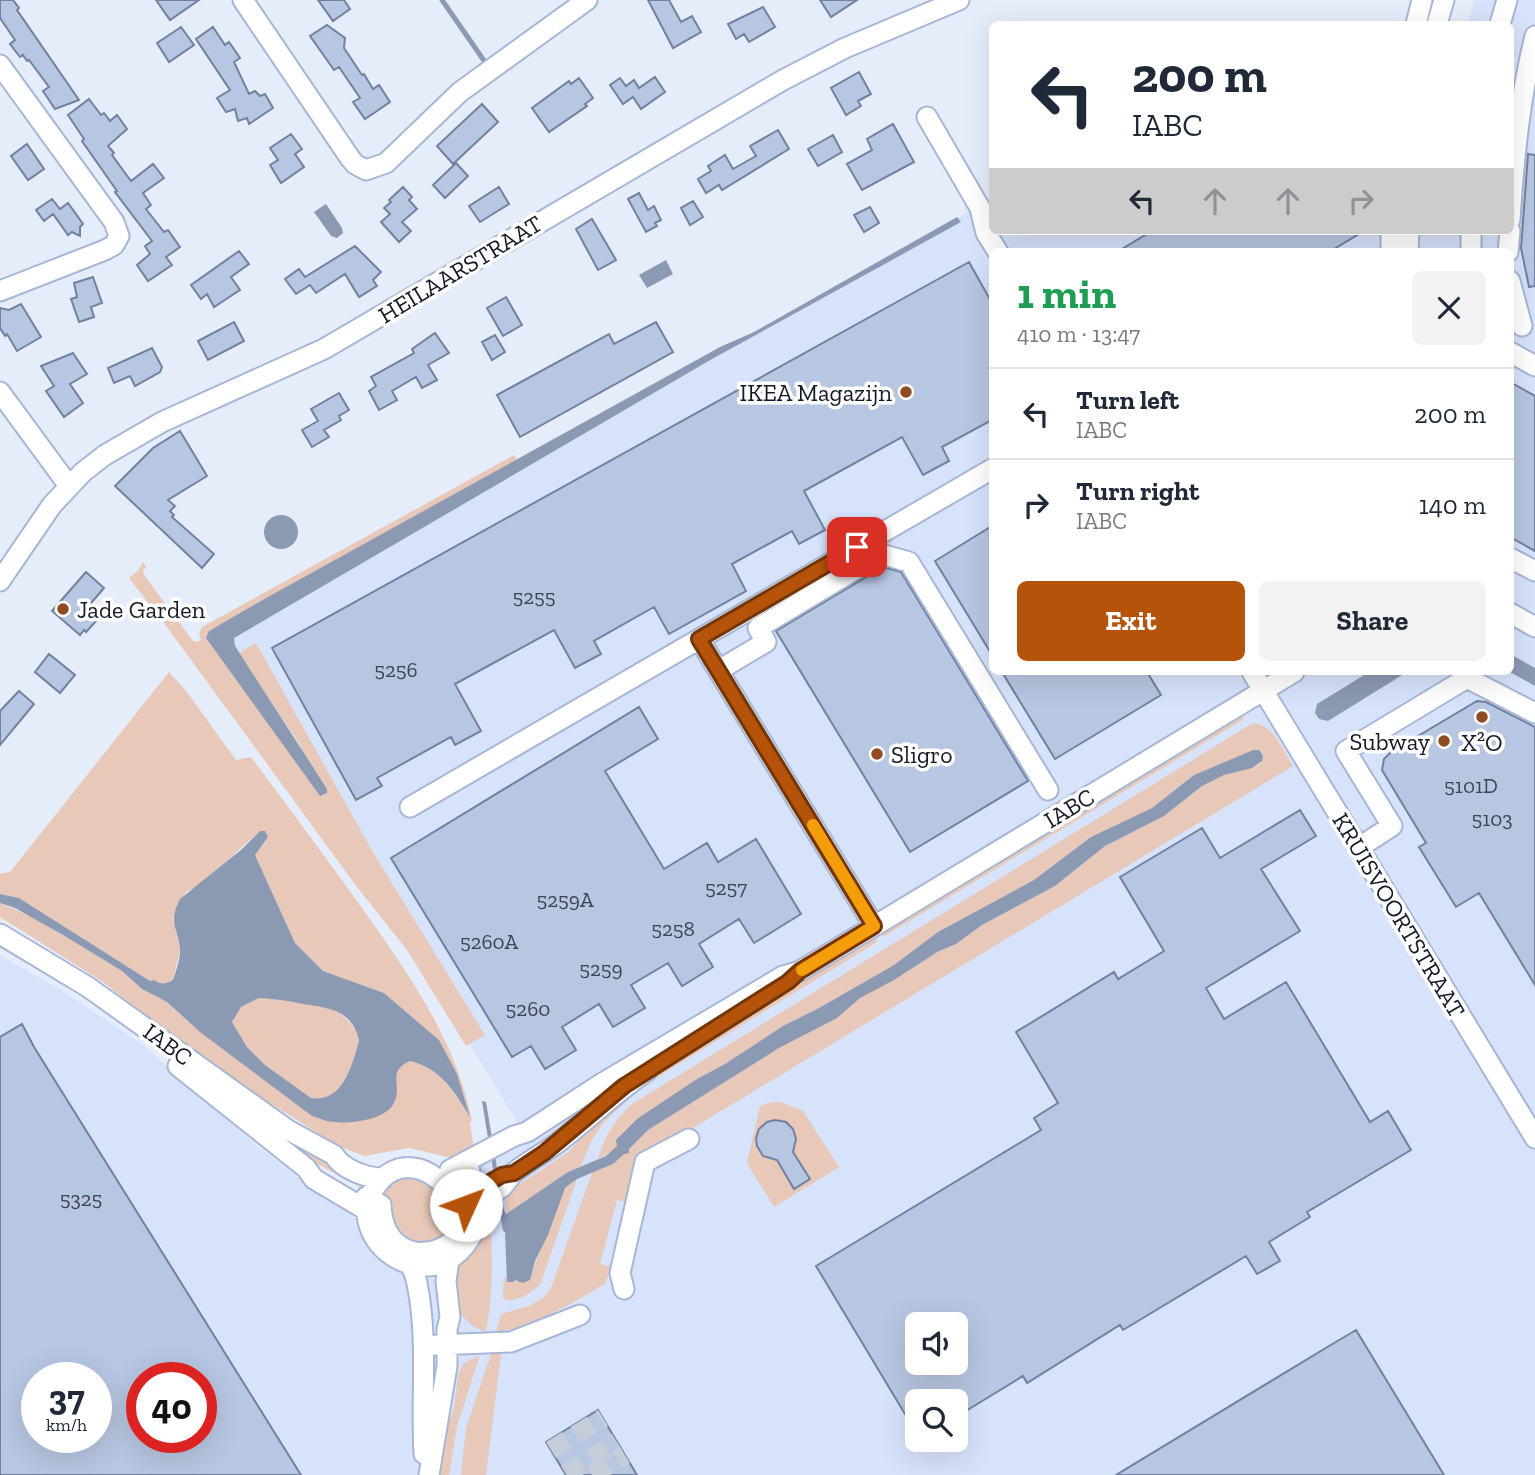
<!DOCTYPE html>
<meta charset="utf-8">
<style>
body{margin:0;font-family:"Zilla Slab",serif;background:#f2f2f3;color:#1f2937;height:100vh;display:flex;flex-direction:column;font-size:26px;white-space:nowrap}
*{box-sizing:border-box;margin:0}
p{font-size:23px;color:#747a83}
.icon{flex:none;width:38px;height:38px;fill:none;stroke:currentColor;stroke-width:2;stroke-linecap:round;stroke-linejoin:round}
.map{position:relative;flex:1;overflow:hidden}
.panel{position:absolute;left:989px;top:248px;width:525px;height:427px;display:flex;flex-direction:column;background:#fff;border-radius:10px;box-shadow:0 7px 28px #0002}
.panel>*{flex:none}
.guide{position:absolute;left:989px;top:21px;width:525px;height:214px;border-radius:10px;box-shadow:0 7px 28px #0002;background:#fff;color:#1f2937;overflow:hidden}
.tools{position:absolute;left:905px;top:1312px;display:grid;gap:14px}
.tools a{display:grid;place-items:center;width:63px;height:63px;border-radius:10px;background:#fff;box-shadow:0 7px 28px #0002;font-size:35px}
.speed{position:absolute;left:21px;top:1362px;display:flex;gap:14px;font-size:35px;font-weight:700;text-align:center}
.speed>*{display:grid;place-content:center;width:91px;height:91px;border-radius:50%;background:#fff;box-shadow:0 7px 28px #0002;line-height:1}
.speed small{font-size:18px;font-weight:400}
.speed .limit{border:10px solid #d22;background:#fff;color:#111}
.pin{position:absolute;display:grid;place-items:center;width:60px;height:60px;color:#fff;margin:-30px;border-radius:14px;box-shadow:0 4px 10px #0006}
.me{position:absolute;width:77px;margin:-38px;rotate:47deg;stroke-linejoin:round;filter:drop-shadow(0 0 5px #0008)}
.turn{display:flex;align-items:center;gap:24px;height:147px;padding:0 28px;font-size:32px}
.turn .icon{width:91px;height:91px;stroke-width:2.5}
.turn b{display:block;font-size:49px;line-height:60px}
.lanes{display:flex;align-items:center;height:66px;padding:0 28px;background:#0003;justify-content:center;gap:35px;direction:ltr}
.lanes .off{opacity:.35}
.round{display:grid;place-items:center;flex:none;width:74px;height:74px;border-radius:10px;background:#f2f2f3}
.overview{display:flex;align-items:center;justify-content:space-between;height:119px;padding:0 28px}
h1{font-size:42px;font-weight:700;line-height:52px;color:#1e9e55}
.primary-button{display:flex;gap:14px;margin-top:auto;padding:14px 28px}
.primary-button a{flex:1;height:80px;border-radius:10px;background:#b45309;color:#fff;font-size:28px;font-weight:700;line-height:80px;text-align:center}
.primary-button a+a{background:#f2f2f3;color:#1f2937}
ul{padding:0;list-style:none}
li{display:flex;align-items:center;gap:21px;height:91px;padding:0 28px;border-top:2px solid #e0e1e3}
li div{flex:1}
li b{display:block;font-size:26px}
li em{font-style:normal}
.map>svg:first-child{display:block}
</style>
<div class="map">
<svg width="1535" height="1475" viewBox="0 0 1535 1475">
<rect width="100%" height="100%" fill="#e6edfa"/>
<path fill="#d7e3fb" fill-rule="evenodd" d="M1474,0H1535V1475H0V955L61,990L142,1044L256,1145L309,1186L349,1211L359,1224L518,1123L223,641L992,198V231H1510V24H1468ZM992,252H1510V672H992ZM917,1325H956V1363H917ZM37,1377H96V1437H37ZM142,1377H201V1437H142ZM917,1402H956V1440H917Z"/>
<path fill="#e7c8b9" d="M514,455L517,460L209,631L244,689L320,796L301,747L239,653L256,643L374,854L485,1035L466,1046L407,950L357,887L164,623L129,578L139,570L143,562L147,568L143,569L144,575L193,641L197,642L201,640L199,634L202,627Z
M169,672L187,692L236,760L251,757C292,812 332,866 372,922C415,983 457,1046 472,1121L470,1122L474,1150L456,1159L409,1148L364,1156L338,1146L212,1066L103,982L0,917V903L33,917L122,971L142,989L167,1002L192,1025L334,1122L347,1120L394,1104C399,1085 390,1070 409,1061C442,1069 451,1090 469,1114L439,1040L384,993L323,971L295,943L255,855L268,837L260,831L200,885L186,892L173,918L180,950L173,980L166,984L150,981L19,898L0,894V874L10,872Z
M1243,716L1244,719L883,937L882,932L1235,718Z
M1253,723C1274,725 1283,750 1293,766L638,1161L627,1202L617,1200L600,1264L611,1267L605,1284L572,1303L529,1325L496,1333L501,1314L529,1306L544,1297L551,1288L592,1173L613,1164L648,1130L779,1048L836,1018L862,996L894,980L939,951L956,944L982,925L1055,886L1105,846L1164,816L1202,786L1224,775L1259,765L1263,759L1262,754L1253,750L1194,775L1152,808L1091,837L1034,880L938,932L894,965L819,1008L783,1026L725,1064L697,1079L671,1098L614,1150L598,1159C603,1139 616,1118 632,1104Z
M874,937H876L877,942L643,1086L602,1124L591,1142L581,1166L568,1172L507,1214L506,1193L567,1153L627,1092L641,1081Z
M259,998C272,999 284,1000 298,1003C305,1004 313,1003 320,1005C339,1010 355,1022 359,1041C352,1065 343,1103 311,1098L265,1065L247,1047L232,1022L241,1007Z
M230,1098L312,1154L366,1183L364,1189L306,1158Z
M781,1102L803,1111L839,1167L774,1207L747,1163L760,1106L768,1103Z
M404,1174L454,1187L459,1221L434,1246L403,1241L378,1192Z
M577,1179L540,1285L525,1296L513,1300H506L503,1297L504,1277L507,1278L508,1282L529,1280L563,1191Z
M485,1220L487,1234H491C493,1267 492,1299 486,1332C459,1324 447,1295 457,1269C462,1252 476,1235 485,1220Z
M491,1354H501L486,1475H461L466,1428Z
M480,1355L457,1426L449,1475H436L439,1450L454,1408L458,1375L463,1364Z"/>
<path fill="#8c99b3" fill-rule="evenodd" d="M326,204L342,228L343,233L337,238L331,236L314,212Z
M957,217L961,222L712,359L234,638L235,646L327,789V793L320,796L206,638L209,631L259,602L720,347L754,332Z
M666,260L673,274L647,288L639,275Z
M264 532a17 17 0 1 1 34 0a17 17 0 1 1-34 0Z
M1510,654L1535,668V686L1510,672Z
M1369,672H1407L1328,721L1319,719L1315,713L1317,704Z
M1253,750H1259L1263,756L1262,761L1252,768L1224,775L1202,786L1164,816L1105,846L1055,886L982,925L956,944L939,951L894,980L860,998L837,1018L779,1048L648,1130L629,1149V1153L624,1154L613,1164L577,1179L565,1188L548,1235L535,1261L530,1280L523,1283L515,1280L514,1282H507L505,1232L503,1231L482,1101L486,1102L504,1210L506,1214L568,1172L606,1156L617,1146L616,1140L637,1119L697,1079L725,1064L783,1026L819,1008L894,965L938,932L1034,880L1091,837L1152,808L1194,775Z
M260,831H265L268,837L255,855L295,943L323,971L384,993L439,1040L457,1074L470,1117C455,1092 440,1068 410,1061C386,1072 403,1085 394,1103C386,1120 350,1124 334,1122C327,1122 319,1118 312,1116L200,1032L167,1002L142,989L122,971L63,935L15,908L0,903V894L19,898L150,981L154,980C161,985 166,984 173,980C176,971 180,960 180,951C179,928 167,925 180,899L242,849ZM259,998C272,999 284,1000 298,1003C324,1008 352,1007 359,1041C352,1065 343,1103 311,1098L265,1065L247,1047L232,1022L241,1007Z"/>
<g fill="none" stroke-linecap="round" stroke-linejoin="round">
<path stroke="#8c99b3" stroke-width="5" d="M442,0L485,62"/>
</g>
<path fill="#b7c6e1" stroke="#72819f" stroke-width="2" fill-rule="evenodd" d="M0,0H13L19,8L17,10L79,100L55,109L43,91L49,87L29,60L27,61L23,55L20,57L10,44L15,40L0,18Z
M156,0H199L170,20Z
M318,0H344L350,9L333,21Z
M648,0H669L681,22L692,16L701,32L673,48Z
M820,0H857L831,17Z
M763,7L775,27L749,42L744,34L736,39L728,24Z
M327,25L345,38L344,48L362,75L364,74L373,89L379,85L390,102L365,119L353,102L360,98L339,67L334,70L310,36Z
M181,27L194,45L169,62L157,43Z
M213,27L225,45L229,42L240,58L234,62L249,94L255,91L260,96L265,94L273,108L249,124L247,118L238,121L235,109L226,112L217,98L230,90L196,39Z
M859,72L871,94L858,101L861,106L846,115L831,88Z
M655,77L665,92L641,109L633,97L623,104L610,85L620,78L626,86L634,80L639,88Z
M579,78L593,98L585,104L587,106L549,132L532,108L569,81L571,84Z
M89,99L101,115L104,113L110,121L117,115L127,129L108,146L114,153L112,155L131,181L153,164L164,178L143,193L151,205L146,209L164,232L168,230L180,247L166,257L172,265L148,281L137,265L150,254L145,246L152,241L115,192L117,191L82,141L84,139L68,115Z
M482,104L498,122L453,164L437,146Z
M893,124L914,162L862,190L847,164L872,150L867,139Z
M778,130L789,149L722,190L719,185L706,193L698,179L711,171L708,166L725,155L733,169L756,156L750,146Z
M291,134L302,149L295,154L304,167L281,183L270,165L278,160L270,148Z
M833,135L842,152L818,166L808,149Z
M27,144L44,169L28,180L11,156Z
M1528,154L1535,155V286L1529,287L1521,248Z
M456,163L468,176L445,198L433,185Z
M403,187L412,197L409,200L417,209L402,222L411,231L399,242L381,222L390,214L384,208L391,202L389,200Z
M499,187L509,204L480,222L469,206Z
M639,193L648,210L654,206L661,220L655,223L657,226L646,232L628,199Z
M52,199L60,209L68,203L83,224L80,227V236L72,232L68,235L53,214L44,221L36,210Z
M693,201L703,217L690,225L681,208Z
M870,207L879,223L864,232L854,215Z
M592,219L616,260L598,270L576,229Z
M1152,231H1364L1329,252H1117Z
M355,246L381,272L373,280L377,286L359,297L345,274L316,293L310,285L296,294L285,279L299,269L305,277Z
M239,251L249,264L231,277L240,290L214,307L207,294L201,299L191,285Z
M969,262L992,303V420L942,447L949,461L923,475L902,437L804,491L825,530L799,544L792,531L732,564L746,591L669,634L654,607L594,641L601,654L575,668L554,630L455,684L481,731L455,745L451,737L377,778L382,786L356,800L272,648Z
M93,277L102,303L91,307L94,317L79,322L71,299L77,297L74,283Z
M506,297L522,325L503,336L487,308Z
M21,304L41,337L17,351L7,334L5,336L0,328V308L9,310Z
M234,322L244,341L208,360L198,341Z
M656,322L673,352L520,437L497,395L609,334L614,344Z
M435,333L449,353L428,365L437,380L422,388L416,377L392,391L397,400L379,410L369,391L376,386L371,377L414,353L412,349Z
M495,335L505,352L492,360L482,342Z
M152,348L162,367L160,372L135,386L130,376L114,383L108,368Z
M73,353L87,374L70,384L83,403L64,417L46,391L54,386L41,366Z
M1510,382L1535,396V551L1510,537Z
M339,393L349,410L339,416L341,420L324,430L329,437L312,447L302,430L318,421L311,409Z
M180,431L207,476L168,500L175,506L170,511L174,515L172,517L214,554L202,568L115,486L153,448Z
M992,526V655L935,561Z
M883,567L901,572L1028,781L910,852L776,631Z
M86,572L104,588L86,609L98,619L86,632L84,630L80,635L52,611Z
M49,654L75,675L60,693L35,672Z
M1002,672H1147L1161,695L1055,759Z
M19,691L34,704L0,745V711Z
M1477,701L1486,702L1535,727V985L1479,893L1456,907L1419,847L1426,843L1382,770L1384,759L1391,752Z
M639,707L658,739L605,771L664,869L707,843L718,862L756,839L801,914L754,943L739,919L699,944L713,967L682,986L668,963L631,985L645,1008L613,1027L599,1004L562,1027L576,1050L545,1069L531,1046L512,1057L391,858Z
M1300,810L1316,836L1261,869L1300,931L1206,988L1224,1019L1286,982L1370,1122L1388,1111L1411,1150L1307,1212L1310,1217L1269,1242L1280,1261L1257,1274L1246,1256L1123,1330L1120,1325L1027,1383L1023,1376L956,1417V1402H917V1434L816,1266L1041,1130L1034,1118L1058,1103L1016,1032L1114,972L1118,979L1164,951L1120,877L1202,828L1220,858ZM917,1325H956V1363H917Z
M22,1024L34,1047L301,1475H0V1037ZM37,1377H96V1437H37ZM142,1377H201V1437H142Z
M775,1120L786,1122L793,1129L796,1139L793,1152L810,1179L794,1189L777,1160L763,1156L757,1146L756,1138L759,1129L767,1122Z
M1356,1330L1444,1475H1116L1329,1346Z
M598,1410L637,1475H566L546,1442Z"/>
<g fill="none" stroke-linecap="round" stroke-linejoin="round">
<path stroke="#c6cdda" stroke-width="19" stroke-dasharray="19 10" stroke-linecap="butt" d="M551,1450L603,1418
M566,1474L617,1442
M592,1475L625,1455"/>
<g stroke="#a6b7d6" stroke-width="23">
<path id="minor" d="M243,0L350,158L355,164L366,170L386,163L460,92L587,0
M1416,24L1422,0
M1437,24L1444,0
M1500,24L1507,0
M0,65L114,222L119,236L114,245L105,250L0,291
M927,117L980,208L986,233L998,252
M1510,220C1514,158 1520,97 1535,36
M1391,231V252
M1408,252L1409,231
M1471,252V231
M1508,252L1510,231
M1510,281L1522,326
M1510,352L1535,366
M0,392L69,486
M1510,558L1535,571
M0,581L52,505L83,472L105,455L162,422L324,349L783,80L845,48L959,0
M1510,613L1535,627
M699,639L874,926
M719,670L766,642L758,628L881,554L909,562L1048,790
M1252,672L1535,1138
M410,807L992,469
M1358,848L1392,826L1346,751L1467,678L1535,713
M0,934L88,987L288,1130L334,1155C342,1169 366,1178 382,1178
M178,1066L306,1168L314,1179L368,1211
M450,1170L514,1136L527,1132L601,1084L783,976L800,971L1294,672
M470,1171L445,1185C435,1177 426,1169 413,1168C387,1164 366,1191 367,1215C370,1250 410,1275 442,1263C461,1255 473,1238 478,1219C479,1213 481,1204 484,1199C489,1194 497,1191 502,1187C507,1182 510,1175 516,1171C530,1160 546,1152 560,1141C590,1118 616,1092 647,1071
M366,1197L381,1205C385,1293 511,1245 450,1170
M410,1265C417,1275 418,1289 420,1301C427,1352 421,1403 424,1454
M624,1289L620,1273L645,1162L689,1139
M436,1345L511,1342L580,1315
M429,1475L447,1366V1329L450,1317L446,1281L449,1260"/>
</g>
<use href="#minor" stroke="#fff" stroke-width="19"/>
</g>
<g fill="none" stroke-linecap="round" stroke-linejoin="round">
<g stroke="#753606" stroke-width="18">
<path id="route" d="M466,1205L473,1192L502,1175L514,1173L544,1153L624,1086L788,982L800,971L874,926L699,639L857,547"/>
</g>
<use href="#route" stroke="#b45309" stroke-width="12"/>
<path stroke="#f59e0b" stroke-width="12" d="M802,970L874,926L813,825"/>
</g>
<g fill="#914b22" stroke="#fff" stroke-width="2.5">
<circle cx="906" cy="392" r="7"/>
<circle cx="63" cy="609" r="7"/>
<circle cx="1482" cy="717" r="7"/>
<circle cx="1444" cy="741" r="7"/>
<circle cx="877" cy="754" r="7"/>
</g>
<g text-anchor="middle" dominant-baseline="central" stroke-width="7" stroke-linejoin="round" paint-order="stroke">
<g font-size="21" fill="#3d4554">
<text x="534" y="596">5255</text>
<text x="396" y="669">5256</text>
<text x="1471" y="785">5101D</text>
<text x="1492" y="818">5103</text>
<text x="726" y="887">5257</text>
<text x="565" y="899">5259A</text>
<text x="673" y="928">5258</text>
<text x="489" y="941">5260A</text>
<text x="601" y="968">5259</text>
<text x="528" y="1008">5260</text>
<text x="81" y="1198">5325</text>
</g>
<g font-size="24" fill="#141a25" stroke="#fff">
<text transform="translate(460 269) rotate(-31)">HEILAARSTRAAT</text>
<text transform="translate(1069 808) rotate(-31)">IABC</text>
<text transform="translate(1399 915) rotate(59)">KRUISVOORTSTRAAT</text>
<text transform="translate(168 1044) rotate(36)">IABC</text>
</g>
<g font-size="24" fill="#141a25" stroke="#fff" text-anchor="end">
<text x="892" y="392">IKEA Magazijn</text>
<text x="77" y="609" text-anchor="start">Jade Garden</text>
<text x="1430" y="741">Subway</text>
<text x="1482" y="742" text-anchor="middle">X²O</text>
<text x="891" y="754" text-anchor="start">Sligro</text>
</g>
</g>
</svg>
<div class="tools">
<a><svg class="icon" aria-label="sound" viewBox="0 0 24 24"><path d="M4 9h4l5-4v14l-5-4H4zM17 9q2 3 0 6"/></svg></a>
<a><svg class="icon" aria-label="search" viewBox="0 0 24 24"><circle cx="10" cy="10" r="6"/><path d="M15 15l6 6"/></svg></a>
</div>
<div class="speed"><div>37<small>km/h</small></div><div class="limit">40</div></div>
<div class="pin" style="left:857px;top:547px;background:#d93025"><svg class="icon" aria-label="arrive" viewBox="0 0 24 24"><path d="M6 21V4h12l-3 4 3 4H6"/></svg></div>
<svg class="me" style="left:466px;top:1205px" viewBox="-20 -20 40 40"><circle r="19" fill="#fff"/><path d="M0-13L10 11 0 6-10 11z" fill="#b45309"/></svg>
<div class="guide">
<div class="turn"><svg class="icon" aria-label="left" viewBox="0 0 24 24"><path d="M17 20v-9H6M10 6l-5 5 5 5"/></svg><div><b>200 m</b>IABC</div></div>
<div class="lanes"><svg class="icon" aria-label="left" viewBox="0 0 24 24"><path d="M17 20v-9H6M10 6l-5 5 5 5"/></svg><svg class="icon off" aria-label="ahead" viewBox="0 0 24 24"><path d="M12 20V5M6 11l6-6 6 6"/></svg><svg class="icon off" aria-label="ahead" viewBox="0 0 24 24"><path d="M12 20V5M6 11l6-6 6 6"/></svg><svg class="icon off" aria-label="right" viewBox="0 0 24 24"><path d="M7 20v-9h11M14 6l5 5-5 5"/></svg></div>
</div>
<section class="panel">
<div class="overview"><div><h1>1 min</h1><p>410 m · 13:47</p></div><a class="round"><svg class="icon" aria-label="close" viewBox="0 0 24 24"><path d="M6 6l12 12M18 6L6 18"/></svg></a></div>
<ul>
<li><svg class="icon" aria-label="left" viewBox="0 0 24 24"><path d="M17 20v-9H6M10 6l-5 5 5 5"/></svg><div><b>Turn left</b><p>IABC</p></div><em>200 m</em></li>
<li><svg class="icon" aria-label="right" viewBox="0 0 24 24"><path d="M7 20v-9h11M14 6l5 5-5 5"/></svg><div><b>Turn right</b><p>IABC</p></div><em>140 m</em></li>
</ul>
<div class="primary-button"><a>Exit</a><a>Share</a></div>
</section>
</div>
